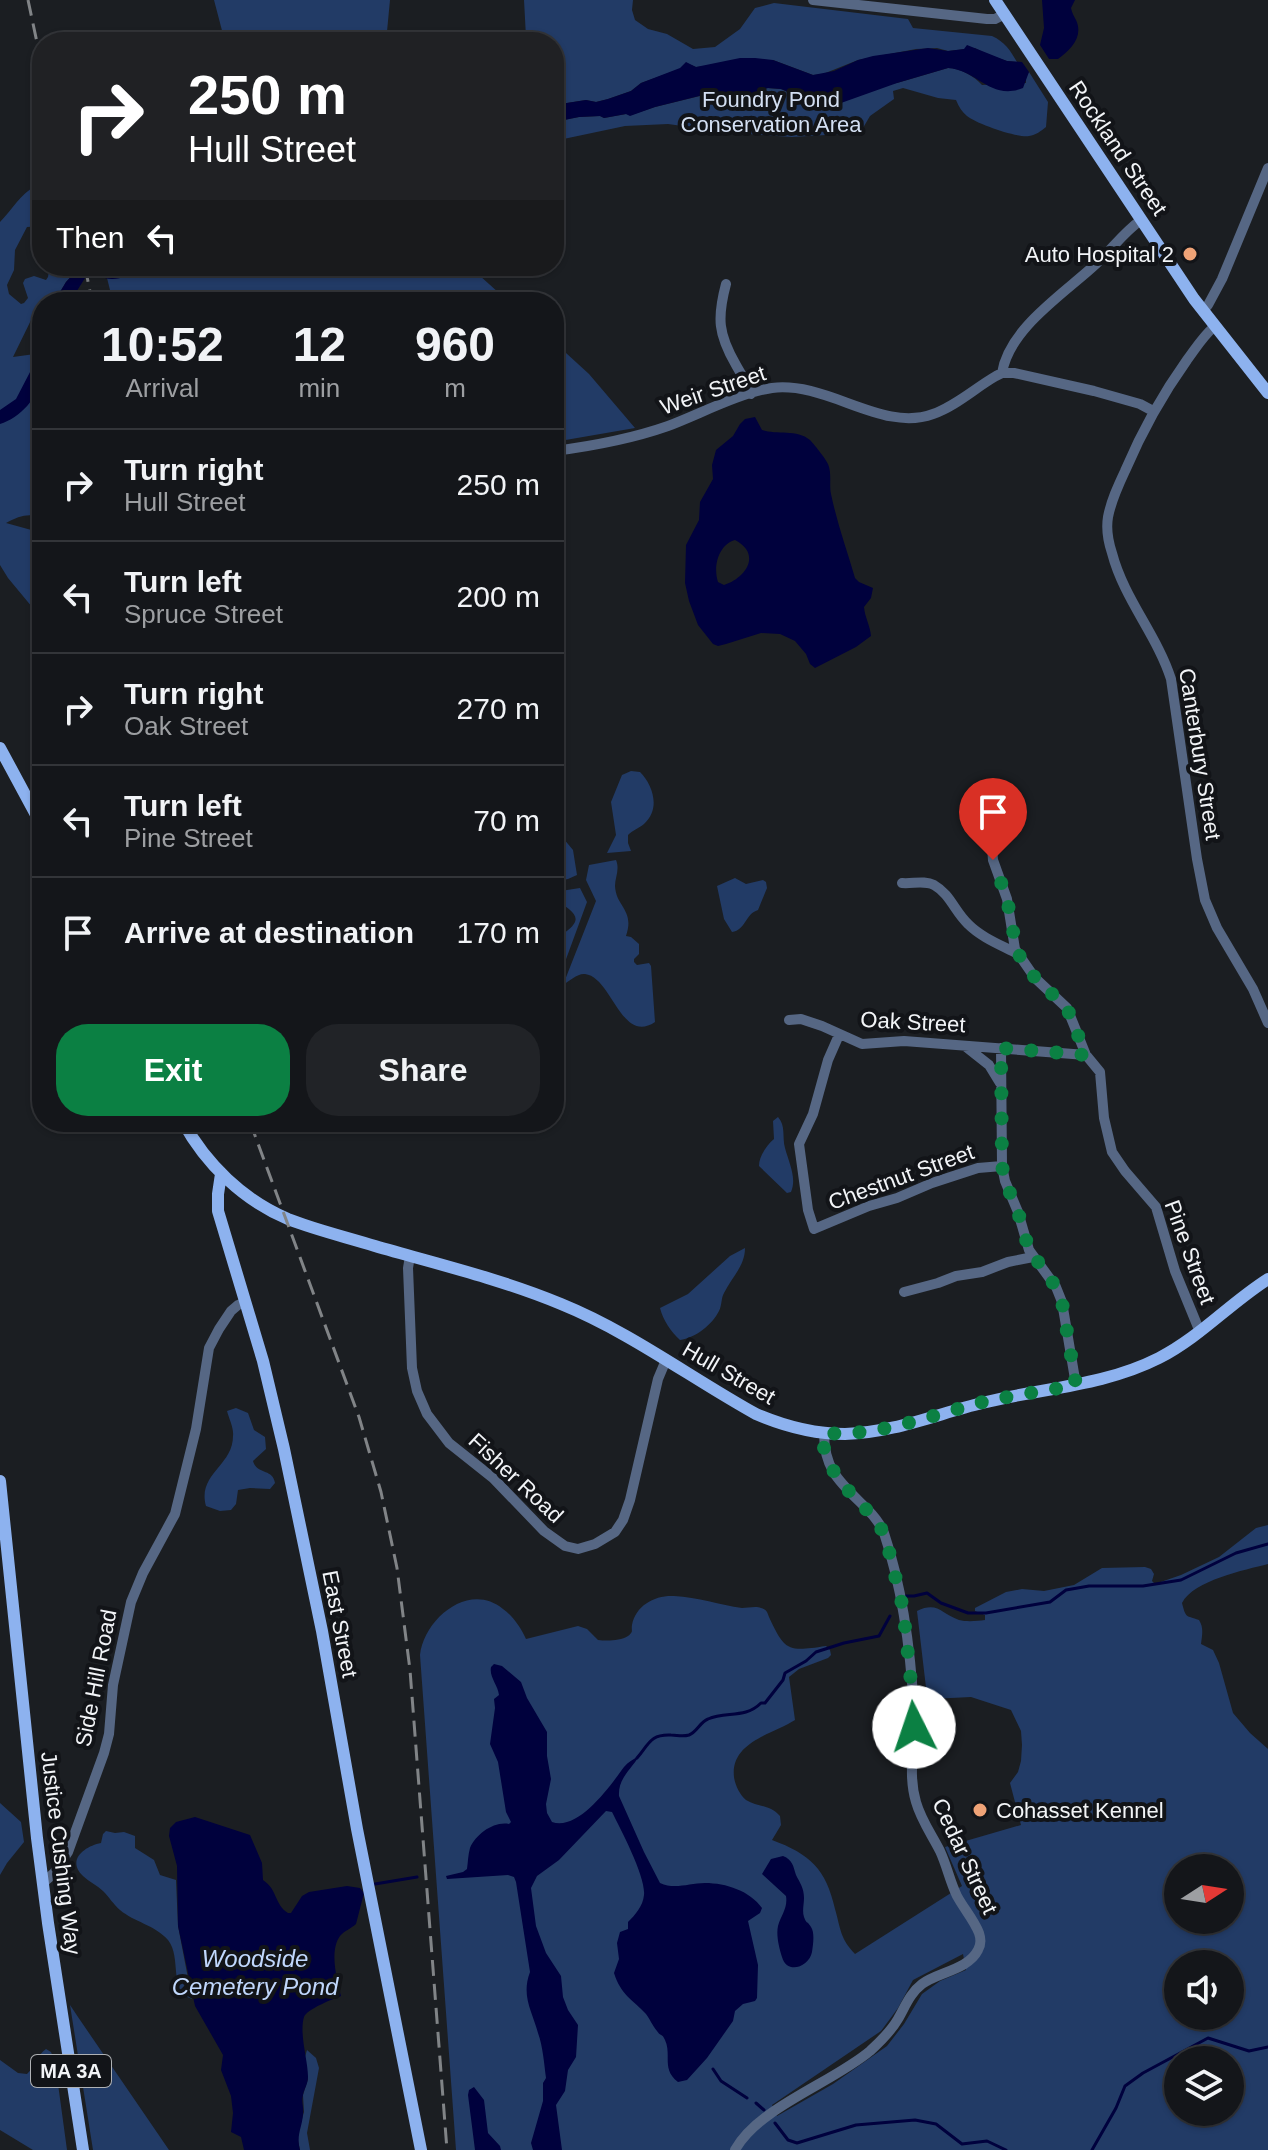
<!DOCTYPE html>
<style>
body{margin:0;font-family:Helvetica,sans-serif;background:#212327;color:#f1f3f6;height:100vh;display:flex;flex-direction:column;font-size:30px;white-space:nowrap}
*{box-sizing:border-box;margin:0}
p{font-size:26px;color:#9d9fa2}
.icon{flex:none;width:44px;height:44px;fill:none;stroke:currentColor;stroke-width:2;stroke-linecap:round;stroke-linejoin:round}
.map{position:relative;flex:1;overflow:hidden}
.panel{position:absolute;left:32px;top:292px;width:532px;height:840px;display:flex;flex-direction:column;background:#14161a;border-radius:32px;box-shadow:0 2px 6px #0004,0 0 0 2px #333539}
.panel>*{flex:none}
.banner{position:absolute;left:32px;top:32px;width:532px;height:244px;border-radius:32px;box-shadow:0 2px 6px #0004,0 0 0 2px #333539;background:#202124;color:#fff;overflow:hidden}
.needle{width:52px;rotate:78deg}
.tools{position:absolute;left:1164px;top:1854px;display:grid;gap:16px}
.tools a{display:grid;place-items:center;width:80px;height:80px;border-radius:50%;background:#14161a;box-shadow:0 2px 6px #0004,0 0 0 2px #333539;font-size:40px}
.pin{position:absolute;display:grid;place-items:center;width:68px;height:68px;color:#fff;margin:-82px -34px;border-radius:50% 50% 50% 0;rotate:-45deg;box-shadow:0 0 8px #0007}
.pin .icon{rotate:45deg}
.me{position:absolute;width:88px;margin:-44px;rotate:356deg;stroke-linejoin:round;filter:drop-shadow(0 0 6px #0008)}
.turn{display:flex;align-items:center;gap:28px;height:168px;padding:0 24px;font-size:36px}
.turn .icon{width:104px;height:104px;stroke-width:2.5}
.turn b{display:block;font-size:56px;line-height:68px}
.then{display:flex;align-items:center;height:76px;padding:0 24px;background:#0003;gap:16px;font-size:30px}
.eta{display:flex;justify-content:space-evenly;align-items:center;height:136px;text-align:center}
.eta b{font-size:48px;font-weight:800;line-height:56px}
.primary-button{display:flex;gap:16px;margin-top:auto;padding:16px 24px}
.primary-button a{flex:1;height:92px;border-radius:32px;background:#0b8043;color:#fff;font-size:32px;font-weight:800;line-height:92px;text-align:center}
.primary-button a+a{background:#212327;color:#f1f3f6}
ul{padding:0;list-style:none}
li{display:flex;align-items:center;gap:24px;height:112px;padding:0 24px;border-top:2px solid #333539}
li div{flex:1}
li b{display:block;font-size:30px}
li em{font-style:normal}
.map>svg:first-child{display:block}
</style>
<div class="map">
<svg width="1268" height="2150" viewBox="0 0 1268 2150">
<rect width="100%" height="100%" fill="#1b1e22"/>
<path fill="#223b66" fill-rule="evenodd" d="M214,0H390L386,42H225Z
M524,0H633L632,10L635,20L648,29L667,34L693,49L715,47L740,29L755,8L774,3L908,19L913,28L992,36C1005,42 1010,50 1017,62L1007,61L986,54L975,48L948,51L937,48L916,49L858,60L823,74L813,75L773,60L696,67L691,65L641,83L631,91L608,99L596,102L586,100L554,105V42H512L526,37Z
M948,68C960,68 974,76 982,85L1026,83V76L1029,72L1048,102L1046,127C1041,131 1036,135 1029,136C1017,138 977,124 967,116C962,112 959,107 956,100L938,98L903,88L893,91L894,99L870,116L860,133L792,137L733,133L668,124L625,126L554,141V122L579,117L600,116L604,118L626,114L631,115L655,107L708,94L740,97L767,88L781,89L797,97L897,83Z
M36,186L42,187V226L27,227L15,250L14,270L7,285L9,294L21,304L24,303L28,298L23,283L25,279L34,276L46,280L48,277L49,270L52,266H76L78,269L66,282L54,302H42V306L35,312L13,357L42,353V517C27,513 19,516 6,523L35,531L40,536L42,541L40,553L42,619L8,578L0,565V222C12,210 20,194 36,186Z
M133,266H469L509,302H113L107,278C119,277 130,279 133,266Z
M554,342L589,374L635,428L554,442Z
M631,771L640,772C653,785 661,809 644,824C639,828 633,830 628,835V843L631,851L607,853L616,835L611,802L622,775Z
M558,838H563L573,850L577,875L568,879L554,882C558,867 549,851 558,838Z
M616,860C620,870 615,877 615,886C616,907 635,910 626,936L631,937L639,944V954L634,959V962L637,965L649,963L651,966L655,1022C621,1045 612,977 585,974C578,973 569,981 563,985L596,901L586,880L589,865Z
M735,878L746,884L763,880L766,882L767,888L758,910C745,914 746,930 732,932L724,919L717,886Z
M580,888L587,902L554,992V967L560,936C589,917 572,913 554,897V892Z
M778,1117C786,1126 782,1137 785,1148C789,1163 797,1178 791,1192L787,1193L759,1166C759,1156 767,1145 774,1139L773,1121Z
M745,1248C745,1266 732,1277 724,1293C721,1298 722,1305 719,1311C712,1325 695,1338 680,1340C671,1332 663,1320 660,1308L688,1294L730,1256Z
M236,1408L248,1413L254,1430L265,1437L266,1449L253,1461C257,1475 273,1468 275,1483L270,1489L250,1488L238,1490L236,1504L231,1510L220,1511L206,1506C197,1474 233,1466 233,1436C234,1428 229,1419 227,1411Z
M1268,1525V1564C1245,1570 1194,1580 1182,1603C1186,1619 1186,1615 1199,1620C1204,1628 1202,1635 1201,1644L1213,1650L1219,1663L1233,1713L1250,1733L1268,1749V2150H456L420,1655C424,1619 469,1581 503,1609C513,1616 521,1628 526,1639L578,1626L587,1629L598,1640C607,1641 620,1641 628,1636C634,1631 631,1631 632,1625C636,1605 655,1595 674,1596C698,1597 720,1605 742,1608C748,1608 756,1606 761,1608C767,1610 767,1612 769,1617C785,1651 787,1652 826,1646L830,1650L831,1655L828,1658L799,1669L789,1677L795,1720C773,1734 730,1742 734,1777C735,1785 740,1795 746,1800C757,1807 769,1804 780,1816L781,1825L772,1840C810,1854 826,1869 835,1909C841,1930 840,1938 855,1954L962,1886L945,1847L1021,1825L1010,1783L1018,1772L1021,1761L1022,1745L1021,1731L1011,1710L971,1697L931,1699L927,1696L917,1611C938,1601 941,1614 959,1620C967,1622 977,1621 985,1620V1615L975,1611V1608L1006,1592L1022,1589L1044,1591L1074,1585L1102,1568L1145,1567L1151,1569L1154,1574L1152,1581L1155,1584L1181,1575L1219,1557L1256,1528ZM1178,1868H1230V1920H1178ZM963,1954L966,1970L940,1981L922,1994L904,2024L887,2046L833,2084L777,2116L772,2105L881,2031L898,2008L913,1980ZM1178,1964H1230V2016H1178ZM1178,2060H1230V2112H1178Z
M0,1803L21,1822L24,1842L7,1863L0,1875Z
M106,1831L115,1833L124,1832L135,1836V1848L154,1860L160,1875L176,1880L178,1926L192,1999C168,1992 182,1957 168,1940C155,1925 134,1922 120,1910C114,1905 109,1897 103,1891C97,1885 89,1882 83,1876C66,1860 85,1846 101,1843L103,1834Z
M70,2005L78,2017L169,2150H93Z
M46,2049L51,2052L55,2062L67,2150H33L0,2130V2060L18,2073L27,2074C35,2067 38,2054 46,2049Z
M307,2050L316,2058L319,2068L307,2133L310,2150H300L297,2136L304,2112L303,2095L308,2079L304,2060Z"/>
<path fill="#00013d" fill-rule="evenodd" d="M1042,0H1075L1071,8C1072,13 1074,16 1076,20C1084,37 1070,50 1058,59H1049L1040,45L1044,28Z
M967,45L1007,61L1022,62L1029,72L1023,88C991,101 977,70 948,68L897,83L841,103H818L781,89L768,88L740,97L707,94L655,107L630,116L626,114L604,118L600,116L579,117L554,122V105L586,100L596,102L608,99L631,91L641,83L680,68L686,62L696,67L740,58H755L773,60L813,75L834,71L858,60L873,56L928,48L948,51L964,49Z
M98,266H133C130,280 108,282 98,275L85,278L70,302H54L66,282L78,269L84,272L96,269Z
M42,349C42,358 43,367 42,376C39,397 20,418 0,424V410L16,399Z
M755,417L762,430C777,435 797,429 810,440C813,443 826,459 828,464C832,473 829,485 831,494C837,523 847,550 855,578L859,582L873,588L871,598L864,607C865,618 870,625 871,636L856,647L815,668L810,664L806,654L795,641L780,634L761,633L726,644L718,646L713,644L698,625L689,601L685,583L686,545L699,520L700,502L713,479L712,465L716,450L733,436L740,424L745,419ZM735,540C762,554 746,578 724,585L718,582C713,567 718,545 735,540Z
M494,1664L502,1666L521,1682L527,1698L547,1732V1756L551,1779L546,1804L547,1813L552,1822C579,1831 610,1786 624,1767C628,1762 634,1759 639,1756C631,1770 618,1778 619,1796L644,1852L660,1883C675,1890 689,1883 705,1883C726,1883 750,1891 762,1908L760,1913L748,1921L758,1965L757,1998L755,2001L743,2004L735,2011L733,2021L707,2058L687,2080L678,2082C661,2069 672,2055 665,2040C662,2033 661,2037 657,2031C652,2025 650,2019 646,2014C632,1999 621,1995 614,1973L619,1959L617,1943L620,1932L628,1929V1922C635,1915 643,1906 644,1895C646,1877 621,1830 612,1812L606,1811L559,1860L537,1876L531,1888L536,1926L546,1953L561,1976L563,1997L568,2010L578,2025L576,2057L568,2070L565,2091L556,2105L562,2150H533L531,2143L543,2101V2083L546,2078C544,2063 543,2047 538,2033C532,2011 521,1996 530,1972L516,1882L514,1877L508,1875L447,1879L446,1876L463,1872L467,1869C468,1862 468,1855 470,1848C476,1834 494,1821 509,1824L511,1822L506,1812L498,1762L490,1744L495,1708L494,1699L499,1695C498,1685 489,1677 491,1667Z
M195,1817L250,1835L262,1863L263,1880C278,1890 274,1904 288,1913H291L302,1896L309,1892L347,1886L360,1888L364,1893L356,1924C352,1928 344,1931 340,1936C329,1951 337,1980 341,1996C333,1999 307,2009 304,2017C299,2034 308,2060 308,2077C308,2084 304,2089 303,2095C301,2102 304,2107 303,2114C302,2129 296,2134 300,2150H244L241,2137L231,2132L233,2113L231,2096L221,2070L223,2055L195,2006L178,1926L177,1866L169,1836L170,1828L176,1822Z
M783,1856C793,1860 793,1866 796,1875C800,1883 804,1888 804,1898C804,1904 802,1911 804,1917C807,1925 807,1920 811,1927C815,1933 813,1945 812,1952C809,1967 787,1975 782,1957C779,1948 776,1935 778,1926C781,1915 788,1908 786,1896L762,1874L771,1859Z
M474,2087L484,2100L488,2133L500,2146L501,2150H475L468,2095L469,2090Z"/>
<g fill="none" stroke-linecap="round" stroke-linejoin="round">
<path stroke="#00013d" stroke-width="3" d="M905,1596H914L927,1593L941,1603L968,1613H986L1050,1602L1066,1590L1089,1586H1143L1181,1580L1236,1553L1268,1544
M637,1758C649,1744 650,1734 671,1735C677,1735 682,1737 689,1735C697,1732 700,1722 708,1719C726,1711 745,1719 761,1703H765L783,1680L785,1673L806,1661L816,1652L844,1643L879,1636L890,1616
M375,1884L417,1877
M713,2069L721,2081L747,2098
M756,2103L764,2110
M775,2123L788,2140L797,2143L856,2125L915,2120L936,2124L962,2144L987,2141L1006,2150
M1092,2150L1116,2108L1125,2086L1143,2073L1208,2038L1249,2051L1268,2047"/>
<path stroke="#566784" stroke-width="10" d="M813,0L987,19H995L1005,14
M726,284C717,318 718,334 736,365C741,374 747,383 751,394
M1203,310L1208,305L1222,279L1268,168
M1214,327C1203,336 1196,348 1187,360C1162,395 1142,431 1125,471C1118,486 1111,501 1108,517C1106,529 1108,541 1112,553C1124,599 1157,635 1171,679L1197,859L1205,900L1217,928L1253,989L1268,1023
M1002,373C1009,328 1065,293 1097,263C1112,249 1124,232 1141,220
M554,451C593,446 631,439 668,426C700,414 739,393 772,388C828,381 882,433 933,414C956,406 975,388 996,376L1002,373H1014L1094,391L1140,404L1153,411
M992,847L993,860L1007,899L1015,949L1035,978L1067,1008L1086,1055L1100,1072L1104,1118L1112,1152L1125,1171L1156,1207L1175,1271L1200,1332
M902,883C913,884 924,880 934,885C950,894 955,912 968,924C982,938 1001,945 1018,954
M789,1020L801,1019L822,1026L862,1044L904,1041L1086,1055
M839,1035L828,1060L813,1114L799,1144L808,1210L814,1229L869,1206L897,1198L932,1183L978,1168L1002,1166
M965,1046L989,1065L1000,1083
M1001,1048L1002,1166L1005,1181L1018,1212L1029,1250L1056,1287L1062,1302L1076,1385
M410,1256L408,1268L412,1368L417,1391L427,1414L449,1443L493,1478L544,1531L565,1546L578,1549L595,1544L615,1532L623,1520L630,1500L658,1379L666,1360
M904,1292L938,1283L956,1276L982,1272L1008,1262L1033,1257
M43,1883L54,1873L68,1852L104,1753L109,1734L113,1685L131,1602L143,1573L175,1514L196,1429L209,1348L219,1329L231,1311L238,1305L245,1302
M735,2150C759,2107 832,2083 870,2051C881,2041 891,2031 898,2019C905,2007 910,1993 922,1984C938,1972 968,1970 978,1950C981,1945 981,1939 979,1933C974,1920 964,1909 957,1896C950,1882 947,1866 940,1851C932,1835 921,1820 916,1802C907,1772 916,1743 914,1712C911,1655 902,1587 884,1533C880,1523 874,1516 867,1509C841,1483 824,1471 824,1433"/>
<path stroke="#8db2ef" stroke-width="12" d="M995,0L1194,299L1268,393
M0,748L42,826
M183,1122C206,1164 243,1200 288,1219C316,1230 346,1237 375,1246C437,1264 501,1279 561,1304C630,1332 691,1378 756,1414C784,1426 815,1434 845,1434C892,1433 937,1414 982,1403C1042,1388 1104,1386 1159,1358C1200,1337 1230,1303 1268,1279
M221,1174L218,1194V1211L263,1361L284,1449L322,1631L357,1829L421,2150
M0,1481L37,1838L48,1923L83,2150"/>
<path stroke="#818487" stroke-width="3" stroke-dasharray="16 8" stroke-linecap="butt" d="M28,0L42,66
M85,266L92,302
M250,1122L359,1417L381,1492L397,1568L410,1670L447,2150"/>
</g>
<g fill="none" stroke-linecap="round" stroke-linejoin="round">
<path stroke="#0b8043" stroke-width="14" stroke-dasharray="0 25.2" d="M914,1727L913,1701L903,1608L886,1539L878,1522L846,1488L830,1466L824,1448V1433C879,1437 931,1415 983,1402C1014,1395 1045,1391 1076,1385L1062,1302L1051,1279L1029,1250L1018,1212L1005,1181L1002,1166L1001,1048L1086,1055L1067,1008L1035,978L1017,952L1007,899L993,860"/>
</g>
<g fill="#efa377" stroke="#121418" stroke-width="3">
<circle cx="1190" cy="254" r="8"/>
<circle cx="980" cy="1810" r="8"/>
</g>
<g text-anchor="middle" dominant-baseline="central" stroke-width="8" stroke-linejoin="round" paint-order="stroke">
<rect fill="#121418" stroke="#afb1b4" stroke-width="2" x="31" y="2055" width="80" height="32" rx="6"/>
<g font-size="20" font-weight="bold" fill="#f2f4f7">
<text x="71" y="2071">MA 3A</text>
</g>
<g font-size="22" fill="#d3dff2" stroke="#121418">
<text x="771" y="99">Foundry Pond<tspan x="771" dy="25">Conservation Area</tspan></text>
</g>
<g font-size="22" fill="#f2f4f7" stroke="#121418">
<text transform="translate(1118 148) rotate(56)">Rockland Street</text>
<text transform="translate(713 390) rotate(-19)">Weir Street</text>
<text transform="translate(1200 754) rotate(81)">Canterbury Street</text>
<text transform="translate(913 1022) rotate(3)">Oak Street</text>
<text transform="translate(901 1177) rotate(-20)">Chestnut Street</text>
<text transform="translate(1190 1252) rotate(70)">Pine Street</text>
<text transform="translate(729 1373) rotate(30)">Hull Street</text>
<text transform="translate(516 1478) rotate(43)">Fisher Road</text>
<text transform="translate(340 1624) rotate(79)">East Street</text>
<text transform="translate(96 1678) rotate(-79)">Side Hill Road</text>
<text transform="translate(61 1853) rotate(83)">Justice Cushing Way</text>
<text transform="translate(965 1856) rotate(65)">Cedar Street</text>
</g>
<g font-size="22" fill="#f2f4f7" stroke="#121418" text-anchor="end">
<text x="1174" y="254">Auto Hospital 2</text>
<text x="996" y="1810" text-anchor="start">Cohasset Kennel</text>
</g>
<g font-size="24" font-style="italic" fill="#c0d7fc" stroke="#121418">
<text x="255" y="1958">Woodside<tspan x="255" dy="28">Cemetery Pond</tspan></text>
</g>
</g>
</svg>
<div class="tools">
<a><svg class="needle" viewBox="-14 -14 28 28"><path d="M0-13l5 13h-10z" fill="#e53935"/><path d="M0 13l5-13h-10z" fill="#9d9fa2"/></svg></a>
<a><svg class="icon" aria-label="sound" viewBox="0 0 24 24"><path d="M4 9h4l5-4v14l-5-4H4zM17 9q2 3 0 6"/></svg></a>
<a><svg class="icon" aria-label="layers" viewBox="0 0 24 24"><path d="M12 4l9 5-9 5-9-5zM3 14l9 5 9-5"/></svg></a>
</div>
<div class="pin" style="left:993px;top:860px;background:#d93025"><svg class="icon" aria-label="arrive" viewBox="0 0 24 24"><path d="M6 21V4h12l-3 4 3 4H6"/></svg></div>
<svg class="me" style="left:914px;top:1727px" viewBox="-20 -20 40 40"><circle r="19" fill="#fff"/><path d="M0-13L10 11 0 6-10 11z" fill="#0b8043"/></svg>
<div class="banner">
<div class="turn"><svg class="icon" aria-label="right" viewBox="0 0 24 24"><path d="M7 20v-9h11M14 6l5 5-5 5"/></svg><div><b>250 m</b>Hull Street</div></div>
<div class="then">Then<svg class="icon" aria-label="left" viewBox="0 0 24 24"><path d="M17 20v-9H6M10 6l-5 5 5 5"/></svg></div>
</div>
<section class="panel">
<div class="eta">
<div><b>10:52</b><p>Arrival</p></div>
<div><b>12</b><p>min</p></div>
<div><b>960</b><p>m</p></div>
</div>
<ul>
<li><svg class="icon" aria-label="right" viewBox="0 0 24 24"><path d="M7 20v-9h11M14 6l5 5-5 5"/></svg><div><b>Turn right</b><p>Hull Street</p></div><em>250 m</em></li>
<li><svg class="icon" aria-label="left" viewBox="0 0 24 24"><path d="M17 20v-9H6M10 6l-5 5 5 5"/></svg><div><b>Turn left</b><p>Spruce Street</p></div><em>200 m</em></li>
<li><svg class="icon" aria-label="right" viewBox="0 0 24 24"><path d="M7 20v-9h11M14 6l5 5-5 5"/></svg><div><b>Turn right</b><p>Oak Street</p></div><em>270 m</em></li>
<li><svg class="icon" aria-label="left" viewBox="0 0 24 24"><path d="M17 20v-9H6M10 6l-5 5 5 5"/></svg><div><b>Turn left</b><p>Pine Street</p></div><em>70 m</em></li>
<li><svg class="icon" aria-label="arrive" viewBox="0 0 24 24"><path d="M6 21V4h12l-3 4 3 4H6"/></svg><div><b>Arrive at destination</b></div><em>170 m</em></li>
</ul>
<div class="primary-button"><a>Exit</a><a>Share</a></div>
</section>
</div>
